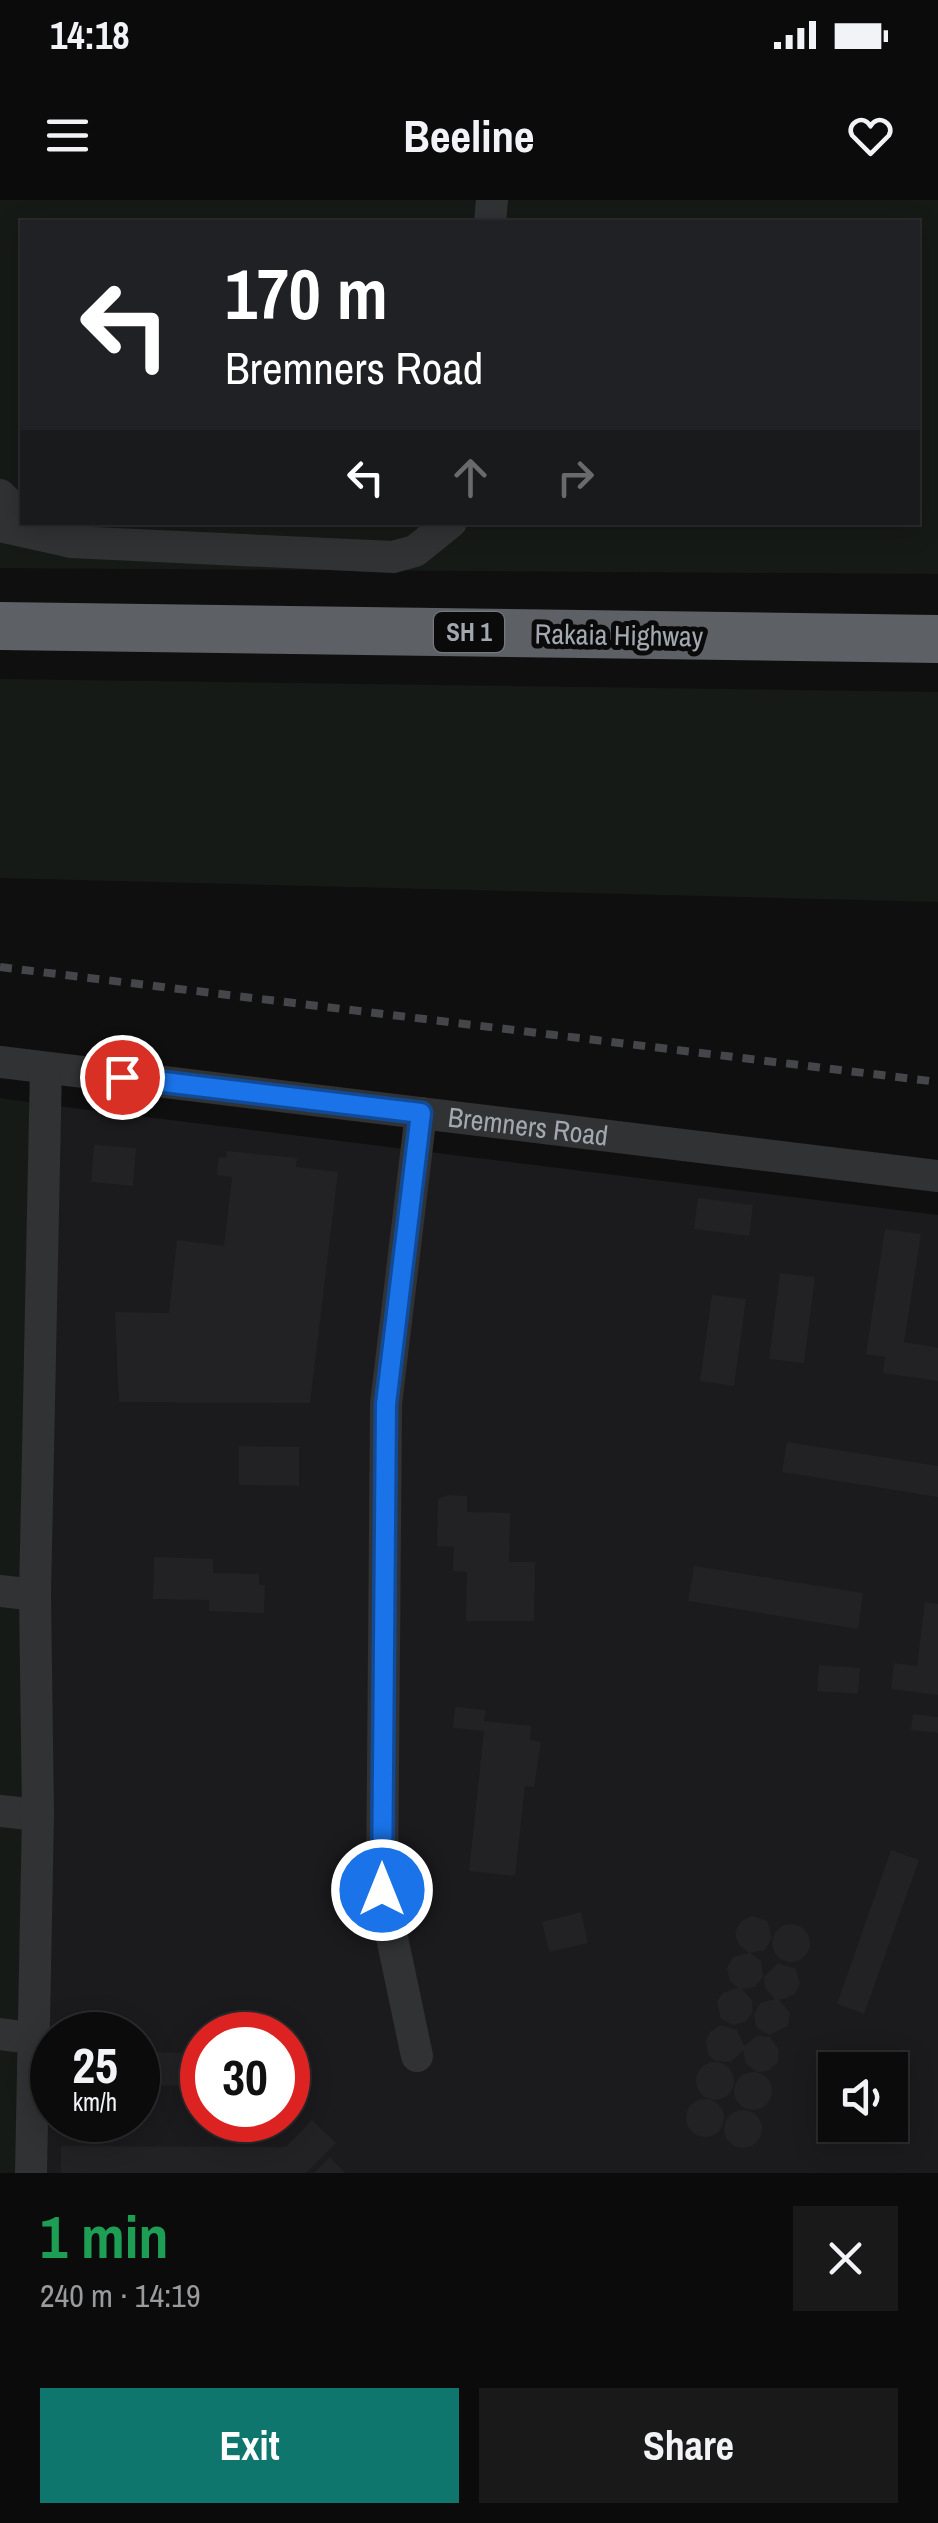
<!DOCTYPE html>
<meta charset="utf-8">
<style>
body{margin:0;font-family:"Archivo Narrow",sans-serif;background:#19191a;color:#f1f3f6;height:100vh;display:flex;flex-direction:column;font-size:38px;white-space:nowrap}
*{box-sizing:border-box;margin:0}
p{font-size:32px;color:#9a9b9d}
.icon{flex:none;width:55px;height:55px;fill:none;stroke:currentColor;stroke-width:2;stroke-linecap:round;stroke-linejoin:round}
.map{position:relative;height:1973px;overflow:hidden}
.panel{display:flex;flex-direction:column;background:#0b0b0c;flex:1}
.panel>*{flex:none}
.guide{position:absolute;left:20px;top:20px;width:900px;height:305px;border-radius:0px;box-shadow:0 5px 25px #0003,0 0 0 2px #2b2b2d;background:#202124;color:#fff;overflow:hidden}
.controls{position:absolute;left:818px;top:1852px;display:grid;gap:20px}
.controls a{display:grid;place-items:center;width:90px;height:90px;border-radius:0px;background:#0b0b0c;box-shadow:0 5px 25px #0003,0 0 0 2px #2b2b2d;font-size:50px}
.speed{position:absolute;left:30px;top:1812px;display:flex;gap:20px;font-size:50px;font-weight:700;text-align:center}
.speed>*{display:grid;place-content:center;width:130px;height:130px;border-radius:50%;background:#0b0b0c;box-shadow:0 5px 25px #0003,0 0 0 2px #2b2b2d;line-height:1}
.speed small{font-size:25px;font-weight:400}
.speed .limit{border:15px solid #d22;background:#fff;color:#111}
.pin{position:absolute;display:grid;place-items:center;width:85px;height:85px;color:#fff;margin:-42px;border:5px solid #fff;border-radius:50%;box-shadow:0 2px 10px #0007}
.me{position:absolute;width:110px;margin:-55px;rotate:0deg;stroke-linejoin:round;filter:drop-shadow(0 0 8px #0008)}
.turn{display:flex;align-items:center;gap:35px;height:210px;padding:0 40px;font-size:45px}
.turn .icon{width:130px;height:130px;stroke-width:2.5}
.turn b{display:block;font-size:70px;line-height:85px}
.lanes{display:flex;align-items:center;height:95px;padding:0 40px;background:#0003;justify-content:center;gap:50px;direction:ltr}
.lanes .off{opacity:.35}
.round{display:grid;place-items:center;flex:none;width:105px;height:105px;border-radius:0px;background:#19191a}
.summary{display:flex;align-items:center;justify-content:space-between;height:170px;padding:0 40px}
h1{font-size:60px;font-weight:700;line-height:75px;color:#1e9e55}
.button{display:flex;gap:20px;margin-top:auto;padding:20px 40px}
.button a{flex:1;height:115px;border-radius:0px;background:#0f766e;color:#fff;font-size:40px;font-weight:700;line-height:115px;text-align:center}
.button a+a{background:#19191a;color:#f1f3f6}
.status{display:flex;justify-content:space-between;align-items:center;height:70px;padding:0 50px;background:#0b0b0c;direction:ltr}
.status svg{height:28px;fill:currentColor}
header{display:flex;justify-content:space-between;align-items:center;height:130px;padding:0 40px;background:#0b0b0c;font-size:45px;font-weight:700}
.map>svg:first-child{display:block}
</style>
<div class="status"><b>14:18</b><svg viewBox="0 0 49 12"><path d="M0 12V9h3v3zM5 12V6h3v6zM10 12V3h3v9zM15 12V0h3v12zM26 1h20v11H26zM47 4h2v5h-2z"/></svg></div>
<header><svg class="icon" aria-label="menu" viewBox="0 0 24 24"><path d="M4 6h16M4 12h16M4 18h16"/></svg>Beeline<svg class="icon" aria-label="heart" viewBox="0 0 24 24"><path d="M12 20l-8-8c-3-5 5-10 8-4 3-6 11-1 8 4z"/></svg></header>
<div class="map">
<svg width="938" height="1973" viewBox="0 0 938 1973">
<rect width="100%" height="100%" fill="#0f0f10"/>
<path fill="#1b1b1d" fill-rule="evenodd" d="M57,906L938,1015V1973H40ZM52,1835H138V1920H52ZM202,1835H288V1920H202ZM835,1870H890V1925H835Z"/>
<path fill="#161a16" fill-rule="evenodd" d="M0,0H938V374L0,368ZM22,22H918V322H22Z
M0,479L938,492V702L0,678Z
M0,898L57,906L40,1973H0Z"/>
<path fill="#222224" d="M94,945L136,948L133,986L91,982Z
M227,951L297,958L296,967L338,972L310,1203L119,1202L115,1112L169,1113L177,1040L224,1046L232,977L217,975L219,957L226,958Z
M698,998L753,1005L749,1036L694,1029Z
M885,1029L921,1034L904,1142L938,1148V1181L883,1173L885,1157L866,1154Z
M780,1073L815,1077L804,1163L769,1159Z
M712,1095L746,1099L734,1186L700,1181Z
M787,1242L938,1266V1297L782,1272Z
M239,1246L299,1247V1286L239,1285Z
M448,1295L467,1296V1312L510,1313L509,1362H535L534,1421H466L467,1372L453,1371L454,1347L437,1346L438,1299Z
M154,1357L213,1359V1373L259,1374V1385H265L264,1413L209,1411V1400L153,1399Z
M694,1366L863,1393L858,1429L688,1401Z
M925,1402L938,1404V1495L891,1489L894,1463L917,1466Z
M819,1465L860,1468L858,1494L817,1491Z
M455,1507L486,1510L484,1521L531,1526L530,1540L541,1542L534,1587L525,1586L515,1676L469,1671L484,1531L453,1528Z
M913,1514L938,1517V1533L911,1530Z
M891,1650L919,1660L864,1814L837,1804Z
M581,1712L588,1743L549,1752L542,1722Z
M752,1716L767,1721L772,1738L765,1750L750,1753L761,1761L763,1777L755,1787L742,1789L752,1800L753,1812L745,1822L733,1825L721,1819L717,1802L723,1793L738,1788L730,1781L727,1768L733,1757L749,1753L739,1745L735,1733L741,1721Z
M772 1743a19 19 0 1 1 38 0a19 19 0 1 1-38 0Z
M778,1763L796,1769L800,1784L794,1795L779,1800L790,1813L788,1826L769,1835L756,1827L754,1814L760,1803L775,1799L765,1788L764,1777Z
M721,1825L737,1830L744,1846L757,1836L770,1837L779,1850L778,1862L768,1871L757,1872L746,1864L743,1850L731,1862L715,1861L708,1854L706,1841L710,1832Z
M138,1852L202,1853V1886L138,1885Z
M288,1855H303L302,1887H288Z
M696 1881a19 19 0 1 1 38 0a19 19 0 1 1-38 0Z
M734 1891a19 19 0 1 1 38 0a19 19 0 1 1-38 0Z
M686 1918a19 19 0 1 1 38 0a19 19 0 1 1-38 0Z
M724 1929a19 19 0 1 1 38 0a19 19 0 1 1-38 0Z
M312,1920L336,1943L306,1973H61V1946L286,1947Z
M330,1957L345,1973H314Z"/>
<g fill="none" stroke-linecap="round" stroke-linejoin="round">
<g stroke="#303234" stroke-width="32">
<path d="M490,22L492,0"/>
<path d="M0,295L22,316"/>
<path d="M0,326L71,342L393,357L415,351L451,322"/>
<path id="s1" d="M0,862L938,976"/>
<path d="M0,1391L35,1395"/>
<path d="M0,1611L38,1615"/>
<path d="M0,1834L31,1838"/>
<path d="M417,1856L382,1690L386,1204L421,913"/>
<path d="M31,1973L38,1615L35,1395L46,868"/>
</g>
<path stroke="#5d6065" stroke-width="48" d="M0,426L938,439"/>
<path stroke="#444649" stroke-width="8" stroke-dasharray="12 10" stroke-linecap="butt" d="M0,767L938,882"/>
</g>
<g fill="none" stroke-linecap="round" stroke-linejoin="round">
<g stroke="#114b97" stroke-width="25">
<path id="route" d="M122,877L421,913L386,1204L382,1690"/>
</g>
<use href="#route" stroke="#1a73e8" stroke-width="18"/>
</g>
<g text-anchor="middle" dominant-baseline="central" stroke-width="10" stroke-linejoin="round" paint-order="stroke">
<rect fill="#0a0a0b" stroke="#74797e" stroke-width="2.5" x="434" y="412" width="70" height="40" rx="8"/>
<g font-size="25" font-weight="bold" fill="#a2a8af">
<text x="469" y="432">SH 1</text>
</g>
<g font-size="28" fill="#a2a8af" stroke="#0a0a0b">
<text transform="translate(619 435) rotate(1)">Rakaia Highway</text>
<text stroke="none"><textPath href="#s1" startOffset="532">Bremners Road</textPath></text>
</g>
</g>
</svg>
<div class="controls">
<a><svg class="icon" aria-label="sound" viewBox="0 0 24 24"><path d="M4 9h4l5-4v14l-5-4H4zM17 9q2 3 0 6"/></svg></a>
</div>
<div class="speed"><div>25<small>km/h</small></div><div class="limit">30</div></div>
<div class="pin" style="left:122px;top:877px;background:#d93025"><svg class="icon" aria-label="arrive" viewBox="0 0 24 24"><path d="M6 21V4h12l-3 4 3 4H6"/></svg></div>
<svg class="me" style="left:382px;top:1690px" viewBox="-20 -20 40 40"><circle r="17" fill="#1a73e8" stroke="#fff" stroke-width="3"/><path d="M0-11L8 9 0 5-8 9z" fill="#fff"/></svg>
<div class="guide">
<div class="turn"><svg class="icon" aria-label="left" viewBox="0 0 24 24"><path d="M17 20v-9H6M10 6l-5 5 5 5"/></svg><div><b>170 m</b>Bremners Road</div></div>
<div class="lanes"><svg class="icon" aria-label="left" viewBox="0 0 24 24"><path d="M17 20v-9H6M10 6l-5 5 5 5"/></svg><svg class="icon off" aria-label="ahead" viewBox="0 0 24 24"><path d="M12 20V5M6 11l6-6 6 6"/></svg><svg class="icon off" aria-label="right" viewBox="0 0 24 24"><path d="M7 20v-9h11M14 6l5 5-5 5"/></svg></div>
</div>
</div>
<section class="panel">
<div class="summary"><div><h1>1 min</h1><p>240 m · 14:19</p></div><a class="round"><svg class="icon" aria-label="close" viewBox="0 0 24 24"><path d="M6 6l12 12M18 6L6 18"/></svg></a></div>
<div class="button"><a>Exit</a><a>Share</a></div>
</section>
